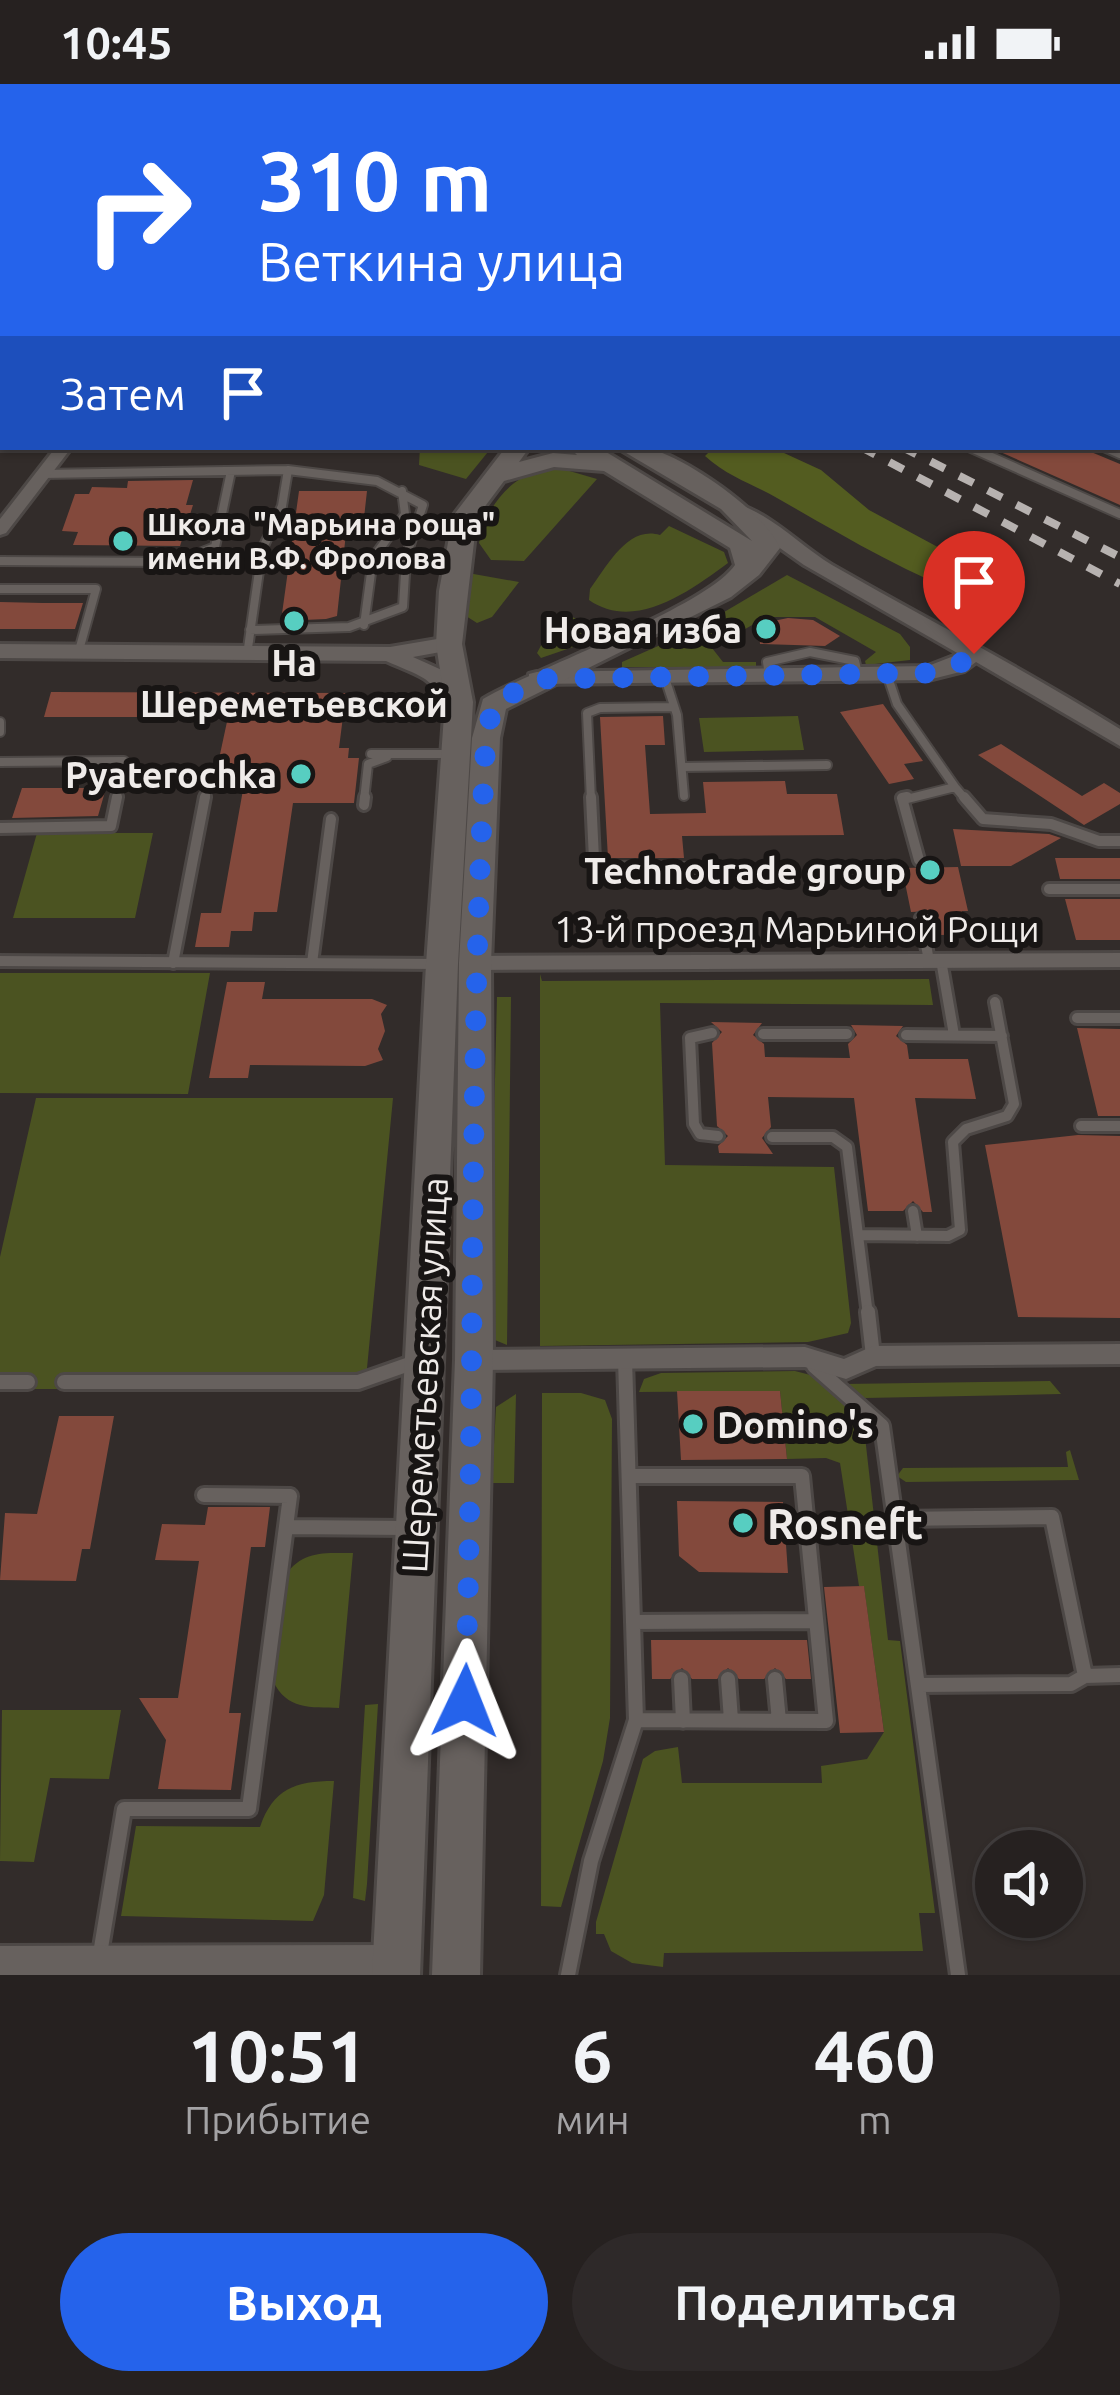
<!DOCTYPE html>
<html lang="ru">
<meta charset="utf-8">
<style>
body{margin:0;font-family:Ubuntu,sans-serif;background:#2e2929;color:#f1f3f6;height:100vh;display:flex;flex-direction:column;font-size:45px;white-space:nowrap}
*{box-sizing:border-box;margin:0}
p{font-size:39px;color:#a4a3a5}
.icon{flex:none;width:66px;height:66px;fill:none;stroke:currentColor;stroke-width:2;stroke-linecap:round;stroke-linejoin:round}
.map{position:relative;height:1891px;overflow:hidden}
.details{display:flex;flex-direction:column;background:#262120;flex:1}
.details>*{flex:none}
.banner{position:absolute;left:0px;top:0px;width:1122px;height:366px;box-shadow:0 3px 9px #0004,0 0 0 3px #423e3e;background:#2563eb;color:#fff;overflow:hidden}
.buttons{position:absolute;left:975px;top:1746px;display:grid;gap:24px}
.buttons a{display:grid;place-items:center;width:108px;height:108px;border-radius:50%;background:#262120;box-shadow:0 3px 9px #0004,0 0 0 3px #423e3e;font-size:60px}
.pin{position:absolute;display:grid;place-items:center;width:102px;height:102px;color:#fff;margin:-123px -51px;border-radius:50% 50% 50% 0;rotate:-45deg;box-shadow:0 0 12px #0007}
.pin .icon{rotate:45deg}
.me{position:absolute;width:132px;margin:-66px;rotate:2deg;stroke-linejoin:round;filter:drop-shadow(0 0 9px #0008)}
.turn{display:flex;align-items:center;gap:42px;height:252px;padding:0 60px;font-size:54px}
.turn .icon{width:156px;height:156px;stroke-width:2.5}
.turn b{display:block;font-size:84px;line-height:102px}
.then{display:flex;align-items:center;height:114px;padding:0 60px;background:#0003;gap:24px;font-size:45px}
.eta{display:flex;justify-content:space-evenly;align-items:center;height:204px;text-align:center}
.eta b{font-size:72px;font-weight:700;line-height:84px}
.primary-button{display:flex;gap:24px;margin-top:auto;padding:24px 60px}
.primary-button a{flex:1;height:138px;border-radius:72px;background:#2563eb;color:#fff;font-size:48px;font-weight:700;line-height:138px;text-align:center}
.primary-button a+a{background:#2e2929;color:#f1f3f6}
.status{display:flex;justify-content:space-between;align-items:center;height:84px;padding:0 60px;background:#262120;direction:ltr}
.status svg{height:33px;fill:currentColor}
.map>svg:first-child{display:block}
</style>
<div class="status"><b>10:45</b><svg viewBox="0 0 49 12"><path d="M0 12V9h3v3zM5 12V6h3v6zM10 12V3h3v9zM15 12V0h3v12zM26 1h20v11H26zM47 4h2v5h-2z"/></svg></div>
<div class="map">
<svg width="1120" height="1891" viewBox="0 0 1120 1891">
<rect width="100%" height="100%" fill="#322c2a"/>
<path fill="#4b5321" d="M420,363H492L466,395L419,381Z
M539,386H566L597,395L524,477L491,476L479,459C485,426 507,396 539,386Z
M669,442L724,468L728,479C690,507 635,548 589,516L590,505C607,482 628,441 660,451Z
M468,489L519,498L492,533L477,539L466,532Z
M787,491L900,550L910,563V576L866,581L865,577L876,568L815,533H766L712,564L723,578H756V583H622V578L692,547Z
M559,528L614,549L541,574L537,569Z
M798,632L804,666L704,668L699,634Z
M37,749H153L135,834H13Z
M0,889H210L188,1010L0,1009Z
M540,890L542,897L929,895L933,921L660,919L665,1081L834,1083L851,1239L848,1249L808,1258L540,1262Z
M497,913H511L507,1261L495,1256L489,1241Z
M36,1014H393L365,1305H0V1173Z
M795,1287L822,1294L863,1335L888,1556L900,1557L935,1829H919L923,1867L664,1869L663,1883L632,1879L611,1867L604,1850H596V1838L643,1675L655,1667L678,1663L682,1699H822L821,1682L867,1675L884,1648L864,1503L859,1502L840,1379L826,1374L787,1375L780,1307L639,1308L644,1295L661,1289Z
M1050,1297L1061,1310L865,1314L844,1300Z
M542,1309H581L605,1316L612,1335L610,1634L603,1677L561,1823L541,1822Z
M516,1310L514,1399H492L496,1323Z
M1070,1366L1079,1396L906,1398L897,1392L903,1384L1068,1383L1066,1368Z
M353,1469L339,1624C310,1623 287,1626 273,1597L286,1491C302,1466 326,1469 353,1469Z
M378,1620L367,1800L365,1817L353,1814L365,1621Z
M2,1626H121L109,1695L50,1694L34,1778L0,1777Z
M334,1697L324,1811L313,1837L121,1832L136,1742L260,1743C273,1705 295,1697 334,1697Z"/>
<path fill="#535c20" d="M714,363H771L821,386L869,426L973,482L989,515H975C905,489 842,451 777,414C751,399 728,393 705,372Z"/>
<path fill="#83493c" d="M989,363H1079L1120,380V421Z
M193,396L186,421H193L180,462L73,461L78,448L62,447L75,410H89L92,403L127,404L128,397Z
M299,407H367L364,434H354L353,448L346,449L337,532L326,535L281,537Z
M0,518L43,519H83L75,545H0Z
M788,534L813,536L840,552L825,562L760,560L758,540Z
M51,608L346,609L339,664H349L348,674H359L354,719H293L277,828H254L252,847H231L229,863H195L201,829H221L246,689H216L228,633H44Z
M883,620L923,677L904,680L914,695L889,700L840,628Z
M663,632L665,661H645L650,730L706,729L703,698L785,697L787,710H837L844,751L682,752L684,774H608L600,633Z
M1001,660L1082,712L1104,699L1120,709V720L1084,741L978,671Z
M22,704H106L98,732L12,734Z
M953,745L1049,750L1061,754L1011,782H961Z
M1055,774H1120V795H1060Z
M958,783L968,827H962L968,850L941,851L935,827L911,828L902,784Z
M1065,815H1120V856H1076Z
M227,898H265L262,915H372L387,921L381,930L385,947L378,965L383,976L365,982L250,981L248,994H209Z
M711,938L762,939L753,951L764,960L765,973L850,974L848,960L857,951L851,941L903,942L896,952L907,961L909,975H968L976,1015L915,1014L932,1128H923L913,1117L903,1127H868L854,1014L768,1013L771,1043L762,1054L773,1070L719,1069L718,1062L728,1052L717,1042L712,959L722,948Z
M1077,944L1120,945V1032H1098Z
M1078,1051L1120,1052V1234L1018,1233L985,1061Z
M677,1307H780L787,1375L681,1376Z
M59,1332H114L90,1465H82L76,1497L0,1496L5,1429L37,1430Z
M677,1417L783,1418L788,1489L699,1488L679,1472Z
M208,1423H270L265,1463H251L229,1629H241L231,1706L158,1705L166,1656L139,1614H178L199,1477L155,1476L162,1440L205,1441Z
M864,1502L884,1648L840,1649L824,1503Z
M651,1556H807L811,1595H786L775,1584L764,1595H739L728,1584L717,1595H692L682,1584L670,1595H652Z"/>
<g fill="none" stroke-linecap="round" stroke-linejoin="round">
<g stroke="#4d4846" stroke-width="9">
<path id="service-far3" d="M218,0L225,3
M590,0H663
M424,2L445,0
M736,3L745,0
M0,171V177
M0,306L3,299"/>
</g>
<g stroke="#4d4846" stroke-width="12">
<path id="service-far2" d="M969,363L1120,430
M1104,363L1120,370
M42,390L288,386L282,422L262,466L247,571
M0,477L177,478L215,463L231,387
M0,505H96L78,570
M364,541L373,474L405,430L402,407
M250,546L349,543L403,523L406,473L423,421L377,397L288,386
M887,590L897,620L955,703L903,716
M769,592L767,578L810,568L855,577L858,590
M665,594L677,631L684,712
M0,638V648
M371,670H451
M0,678L124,677L116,716
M683,683L827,681
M955,703L966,716
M205,716L206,710
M364,716L368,680L387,673
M591,716L587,629L600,624L673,623"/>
</g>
<g stroke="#4d4846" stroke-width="16">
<path id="service-far1" d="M591,713L594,775L600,784L702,785
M907,713L902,714L919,776
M964,713L983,735L1051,740L1099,757H1120
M364,721L365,713
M0,744L111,742L117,713
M1049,805H1120
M921,834L929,877
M941,876L954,951
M0,877L439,880
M173,879L205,713
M312,879L331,735
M1077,934H1120
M712,949L690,954L694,1040L700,1050L718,1052
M763,950H847
M906,951L1002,952
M1081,1042H1120
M772,1053H833L847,1063L868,1231
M913,1127L917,1152
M858,1151L948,1152L960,1146L953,1058L966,1045L1007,1032L1014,1020L995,918"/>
</g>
<g stroke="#4d4846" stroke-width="20">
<path id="service" d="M868,1228L873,1272
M814,1282L882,1342L958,1891
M0,1298H28
M64,1298H358L415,1278
M629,1392H802L826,1637L636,1636
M895,1435L1052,1433L1085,1592
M286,1443L407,1444
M633,1538L816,1537
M681,1595L683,1637
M728,1595L731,1636
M775,1595L779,1637
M918,1601L1071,1600L1085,1592L1120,1591
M99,1876L124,1725H249L290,1412L204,1411
M568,1891L591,1777L636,1636L625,1275"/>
</g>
<g stroke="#4d4846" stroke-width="6">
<path id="minor" d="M864,0H876L862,3Z
M1089,0H1105L1108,3H1092Z
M1119,7H1120V14H1119Z
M56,363H72L6,449L0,451V435Z
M1120,869V883L475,886L465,879L475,872Z
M1120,1260V1280L876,1282L846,1295L805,1283L474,1286L465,1283L462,1276L465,1269L474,1266L805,1263L844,1275L873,1262Z
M397,1861L408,1865L412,1876L408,1887L398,1891H0V1862Z"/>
</g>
<g stroke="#4d4846" stroke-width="6">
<path id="tertiary" d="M1119,299H1120V311H1119Z
M740,421C773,432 802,463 832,481C928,536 1026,586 1120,645V662L976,578L964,587L928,596L529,600V590L537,588L928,582L959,570L804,481L733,431L730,427Z
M449,553L460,560L457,565L413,573L444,587L467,613V623C445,626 442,607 425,595C414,588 399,583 386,577L0,574V560L390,563Z"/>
</g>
<g stroke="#4d4846" stroke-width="6">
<path id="secondary" d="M0,132H3V144H0Z
M506,363H530L519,378L553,369L577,371L569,363H598L752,457L721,425L616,363C625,363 636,361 645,363C684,372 764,427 780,464L759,491L731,513L506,625L500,654L491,879L493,1276L480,1891H432L455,1276L459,879L472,654L483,615C538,583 706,523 735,481L730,464L604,387L554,383L504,397L477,433L462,560L473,618L458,880L420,1891H372L426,880L445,618L436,560L439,507L453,432Z"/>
</g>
<use href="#service-far3" stroke="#67615e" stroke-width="6"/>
<use href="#service-far2" stroke="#67615e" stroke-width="8"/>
<use href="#service-far1" stroke="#67615e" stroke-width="10"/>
<use href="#service" stroke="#67615e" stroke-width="14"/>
<use href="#minor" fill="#67615e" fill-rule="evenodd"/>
<use href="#tertiary" fill="#67615e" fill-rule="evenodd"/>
<use href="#secondary" fill="#67615e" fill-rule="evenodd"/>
<path stroke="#b7b2b0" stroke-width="6" stroke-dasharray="14 14" stroke-linecap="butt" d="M183,0L189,3
M212,0L217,3
M269,0L276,3"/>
<path stroke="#b7b2b0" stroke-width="8" stroke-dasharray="16 16" stroke-linecap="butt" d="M861,363L1120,500
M902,363L1120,473"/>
</g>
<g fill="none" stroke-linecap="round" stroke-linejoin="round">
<path stroke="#2563eb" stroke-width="21" stroke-dasharray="0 37.8" d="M465,1617C476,1296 468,975 486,654L493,621L537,595L928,589L956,582L974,570"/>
</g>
<g fill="#57cec1" stroke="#181514" stroke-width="4.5">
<circle cx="123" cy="457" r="12"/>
<circle cx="294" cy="537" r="12"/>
<circle cx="766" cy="545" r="12"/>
<circle cx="301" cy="690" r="12"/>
<circle cx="930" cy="786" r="12"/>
<circle cx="693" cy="1340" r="12"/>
<circle cx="743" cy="1439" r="12"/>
</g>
<g text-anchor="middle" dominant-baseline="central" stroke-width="12" stroke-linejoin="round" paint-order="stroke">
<g font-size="30" font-weight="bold" fill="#efebe9" stroke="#181514" text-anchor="start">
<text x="147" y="440">Школа "Марьина роща"<tspan x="147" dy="34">имени В.Ф. Фролова</tspan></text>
</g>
<g font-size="36" font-weight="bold" fill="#efebe9" stroke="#181514" text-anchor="end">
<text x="742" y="545">Новая изба</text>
<text x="294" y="578" text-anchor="middle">На<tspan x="294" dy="41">Шереметьевской</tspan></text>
<text x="277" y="690">Pyaterochka</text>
<text x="906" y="786">Technotrade group</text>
<text x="717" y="1340" text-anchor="start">Domino's</text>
</g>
<g font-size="36" fill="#efebe9" stroke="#181514">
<text x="797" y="844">13-й проезд Марьиной Рощи</text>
<text transform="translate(424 1291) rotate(-87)">Шереметьевская улица</text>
</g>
<g font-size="42" font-weight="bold" fill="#efebe9" stroke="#181514" text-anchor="start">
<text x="767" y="1439">Rosneft</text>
</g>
</g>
</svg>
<div class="buttons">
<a><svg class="icon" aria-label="sound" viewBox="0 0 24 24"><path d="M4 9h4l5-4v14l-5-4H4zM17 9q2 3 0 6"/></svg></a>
</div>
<div class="pin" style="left:974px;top:570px;background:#d93025"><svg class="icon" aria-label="arrive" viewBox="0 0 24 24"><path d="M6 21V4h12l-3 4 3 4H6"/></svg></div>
<svg class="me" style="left:465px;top:1617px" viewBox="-20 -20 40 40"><path d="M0-17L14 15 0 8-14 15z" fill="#2563eb" stroke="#fff" stroke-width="4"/></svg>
<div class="banner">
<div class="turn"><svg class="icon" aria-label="right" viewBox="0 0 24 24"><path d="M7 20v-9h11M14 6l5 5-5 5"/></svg><div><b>310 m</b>Веткина улица</div></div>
<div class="then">Затем<svg class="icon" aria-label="arrive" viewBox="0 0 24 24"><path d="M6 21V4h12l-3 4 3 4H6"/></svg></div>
</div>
</div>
<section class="details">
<div class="eta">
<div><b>10:51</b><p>Прибытие</p></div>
<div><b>6</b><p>мин</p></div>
<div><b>460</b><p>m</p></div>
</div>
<div class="primary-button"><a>Выход</a><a>Поделиться</a></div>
</section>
